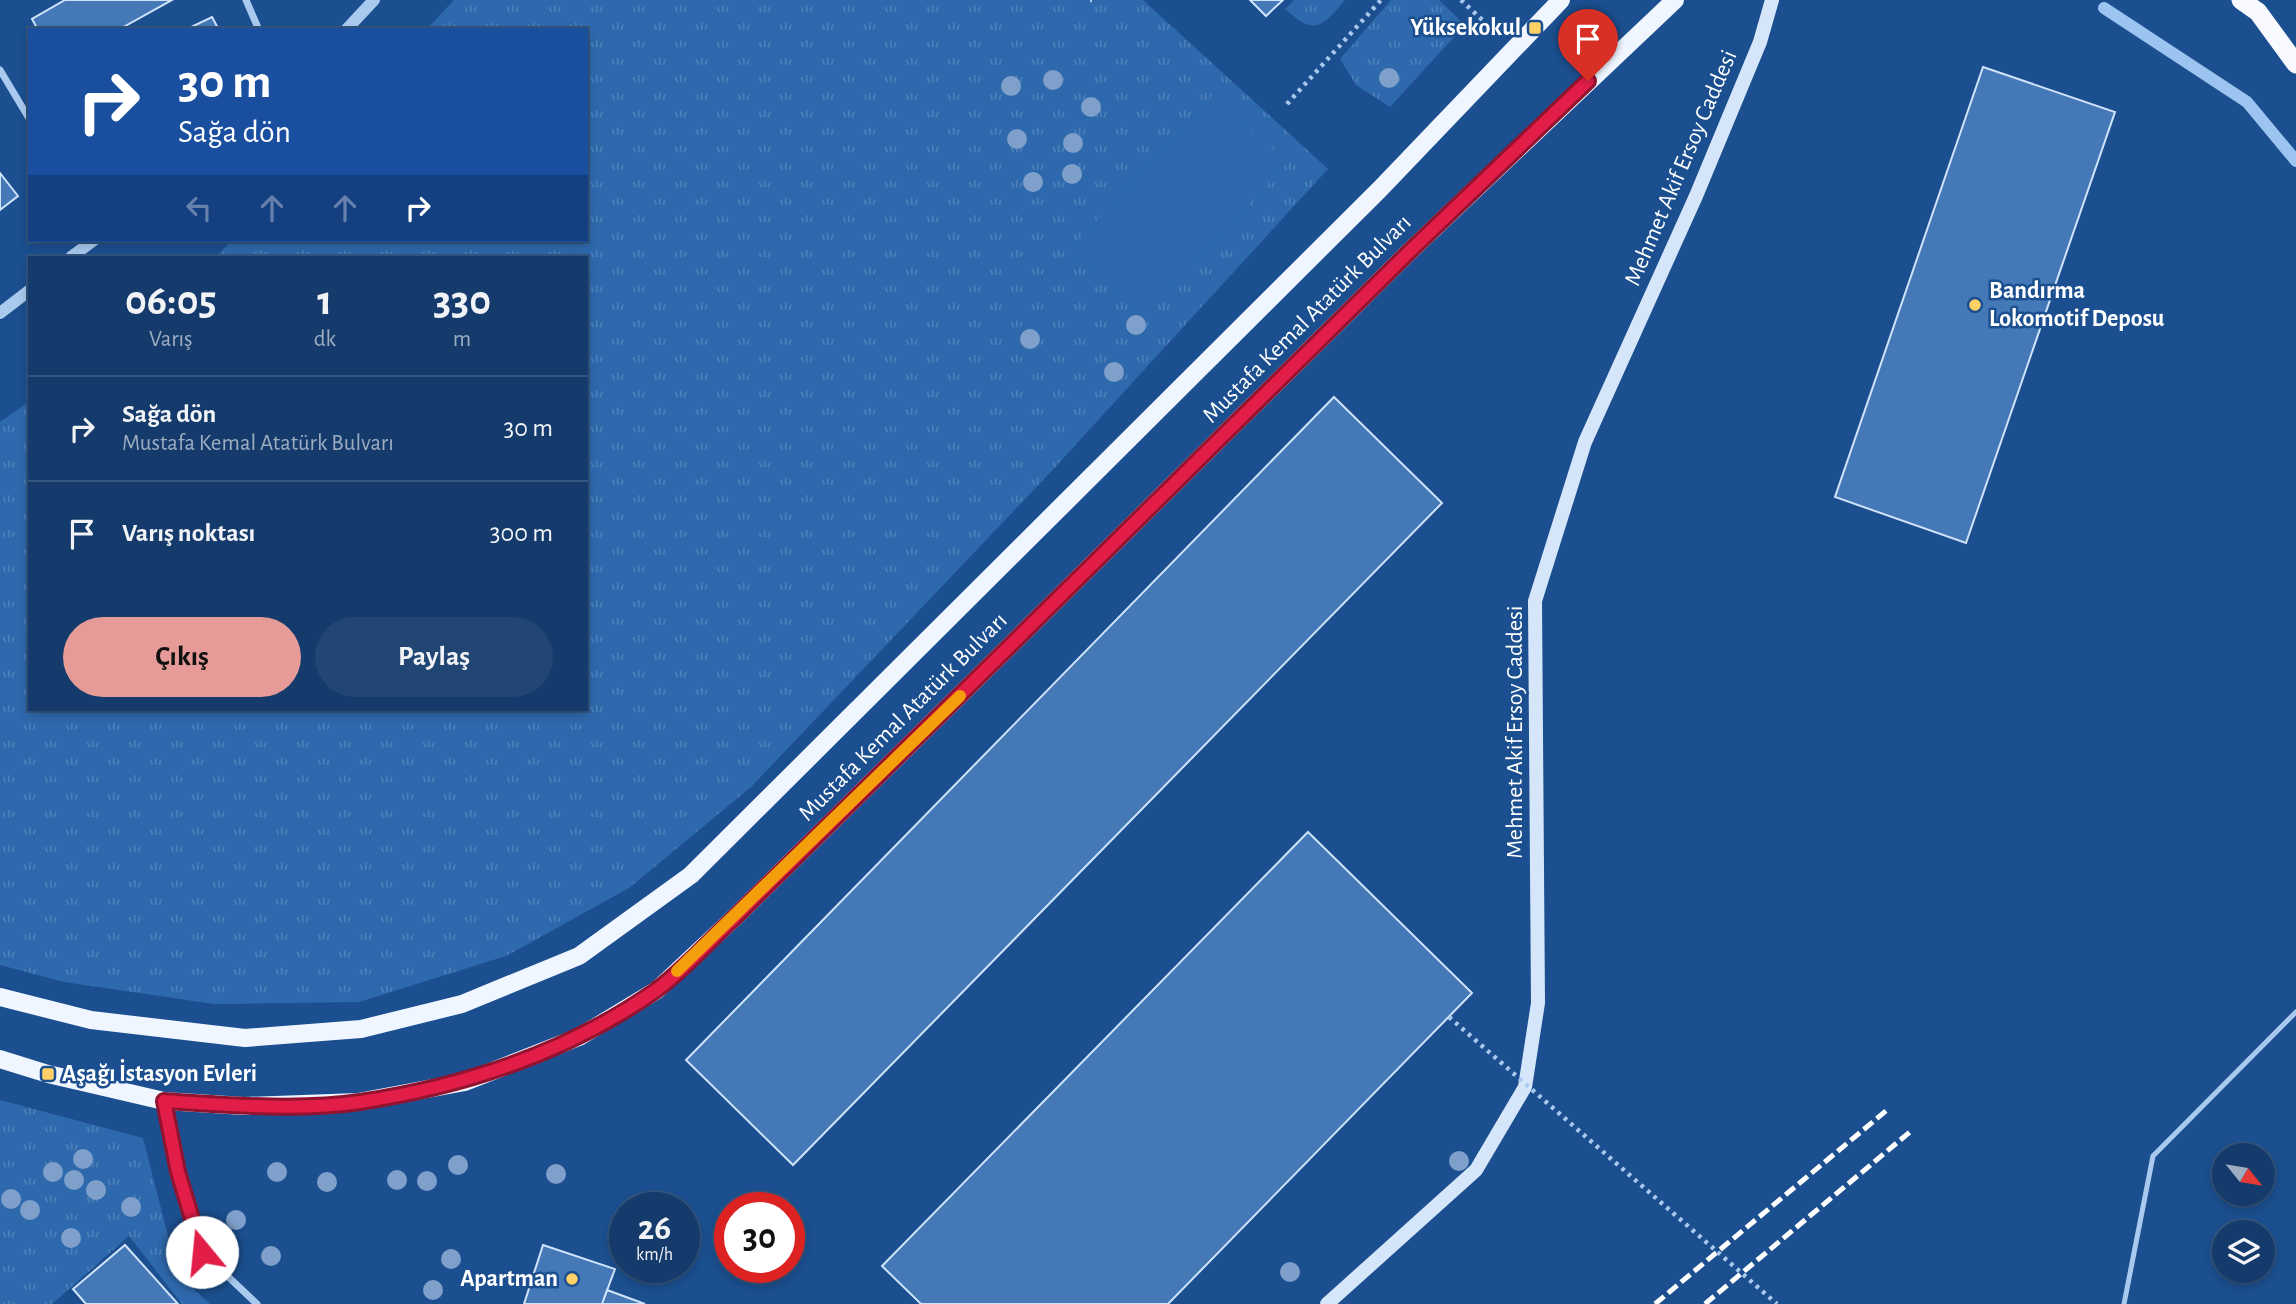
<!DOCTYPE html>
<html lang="tr">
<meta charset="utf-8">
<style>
body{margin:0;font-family:"Alegreya Sans",sans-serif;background:#214673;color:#f1f3f6;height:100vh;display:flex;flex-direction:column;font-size:26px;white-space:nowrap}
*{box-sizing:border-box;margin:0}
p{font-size:23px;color:#9dadc1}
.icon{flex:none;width:38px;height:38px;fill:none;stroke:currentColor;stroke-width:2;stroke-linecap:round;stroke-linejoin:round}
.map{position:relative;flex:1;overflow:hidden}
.sheet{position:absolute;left:28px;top:256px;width:560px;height:455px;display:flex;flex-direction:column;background:#143b6b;border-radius:0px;box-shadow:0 4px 10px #0003,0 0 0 2px #33557e}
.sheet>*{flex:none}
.guide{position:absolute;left:28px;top:28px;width:560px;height:214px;border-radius:0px;box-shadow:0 4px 10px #0003,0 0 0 2px #33557e;background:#1a4fa0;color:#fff;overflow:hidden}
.needle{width:46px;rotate:120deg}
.tools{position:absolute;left:2212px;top:1143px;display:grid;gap:14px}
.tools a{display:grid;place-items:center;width:63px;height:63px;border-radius:50%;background:#143b6b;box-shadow:0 4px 10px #0003,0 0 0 2px #33557e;font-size:35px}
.speed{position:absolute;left:609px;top:1192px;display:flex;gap:14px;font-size:35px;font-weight:700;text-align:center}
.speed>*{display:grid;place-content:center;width:91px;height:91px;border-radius:50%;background:#143b6b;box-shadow:0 4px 10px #0003,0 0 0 2px #33557e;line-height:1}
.speed small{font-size:18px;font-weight:400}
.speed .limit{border:10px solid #d22;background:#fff;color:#111}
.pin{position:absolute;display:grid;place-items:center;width:60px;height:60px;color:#fff;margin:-72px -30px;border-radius:50% 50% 50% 0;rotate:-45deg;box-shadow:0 0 7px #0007}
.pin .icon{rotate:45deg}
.me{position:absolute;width:77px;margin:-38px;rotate:343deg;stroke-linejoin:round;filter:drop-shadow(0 0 5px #0008)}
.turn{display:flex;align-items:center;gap:24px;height:147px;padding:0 35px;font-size:32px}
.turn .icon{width:91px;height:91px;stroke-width:2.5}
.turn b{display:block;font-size:49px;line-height:60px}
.lanes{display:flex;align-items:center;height:66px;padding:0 35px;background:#0003;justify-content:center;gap:35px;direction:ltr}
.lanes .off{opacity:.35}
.eta{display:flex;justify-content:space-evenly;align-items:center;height:119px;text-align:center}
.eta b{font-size:42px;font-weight:600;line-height:49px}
.cta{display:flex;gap:14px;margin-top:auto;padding:14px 35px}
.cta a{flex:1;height:80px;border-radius:42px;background:#e69b98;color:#111;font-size:28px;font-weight:600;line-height:80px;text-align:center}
.cta a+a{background:#214673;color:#f1f3f6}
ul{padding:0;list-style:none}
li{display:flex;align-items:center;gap:21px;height:105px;padding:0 35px;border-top:2px solid #33557e}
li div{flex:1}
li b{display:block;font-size:26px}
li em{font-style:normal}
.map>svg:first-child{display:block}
</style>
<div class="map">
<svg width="2296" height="1304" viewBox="0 0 2296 1304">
<defs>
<pattern id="grass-tufts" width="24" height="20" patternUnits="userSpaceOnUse" patternTransform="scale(1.75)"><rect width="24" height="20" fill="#2e69ad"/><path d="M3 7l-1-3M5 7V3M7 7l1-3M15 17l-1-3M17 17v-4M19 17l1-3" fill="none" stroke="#4d80b9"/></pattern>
</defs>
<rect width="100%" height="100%" fill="#1b4f8f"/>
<path fill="url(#grass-tufts)" d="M454,0H1143L1328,169L1047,476L751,787L629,888L506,956L359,1002L214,1004L64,982L0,965V422L30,401V709H586V257H216L232,240H586V30H426Z
M1294,0H1345C1321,29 1314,35 1285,9Z
M1391,0H1439L1465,25L1390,107L1356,85L1340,59Z
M0,1100L143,1138L174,1259L189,1285L210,1304H182L129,1236L52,1304H0Z"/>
<path fill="#2e69ad" d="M1214,94L1287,163L1143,319L1069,250Z"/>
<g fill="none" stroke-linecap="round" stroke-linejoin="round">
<path stroke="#9cc4f0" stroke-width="12" d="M2104,8L2247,102L2296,161"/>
</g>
<path fill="#4478b7" stroke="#cfe3fa" stroke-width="2" d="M65,0H172L118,30H38L32,19Z
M1250,0H1283L1266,16Z
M212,17L219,30H185Z
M1983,67L2115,112L1966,543L1835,497Z
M0,173L18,196L0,210Z
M1334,397L1442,503L793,1165L686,1060Z
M1308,832L1472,993L1168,1304H921L882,1266Z
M125,1245L178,1304H86L73,1289Z
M543,1245L615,1269L602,1304H524Z
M607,1290L645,1304H602Z"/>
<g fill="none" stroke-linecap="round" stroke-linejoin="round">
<path stroke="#a9c9ee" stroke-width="4.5" stroke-dasharray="3.5 5" stroke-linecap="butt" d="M1090,0H1092
M1461,0L1494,31
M1287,104L1381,0"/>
<path stroke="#a9c9ee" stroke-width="5" d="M2124,1304L2153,1156L2296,1012"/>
<path stroke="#a9c9ee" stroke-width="7" d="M246,0L259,30
M0,70L30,120
M164,1102L178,1172L202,1252L257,1304"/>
<path stroke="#a9c9ee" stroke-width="12" d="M346,30L374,0
M71,257L94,240
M0,313L30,290"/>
<path stroke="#d6e6fa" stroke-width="14" d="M1327,1304L1476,1170L1525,1087L1538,1003L1535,601L1585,442L1696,196L1760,42L1772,0"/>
<path stroke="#f0f6ff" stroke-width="18" d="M0,997L91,1020L245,1038L361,1029L462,1004L579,956L691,875L1380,189L1561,0
M0,1059L48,1074L164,1101L244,1106L358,1102L465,1082L579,1037L657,990L733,919L1409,252L1675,0"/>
<path stroke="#f8faff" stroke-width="19" d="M2241,0L2258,12L2296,64"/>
<path stroke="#fff" stroke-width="5" stroke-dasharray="12 5" stroke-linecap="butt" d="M1655,1304L1887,1110
M1705,1304L1911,1131"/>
<path stroke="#a9c9ee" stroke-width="4.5" stroke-dasharray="3.5 5" stroke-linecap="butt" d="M1449,1017L1777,1304"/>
</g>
<g fill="#7ea0ca">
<circle cx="1389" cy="78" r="10"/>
<circle cx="1053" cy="80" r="10"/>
<circle cx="1011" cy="86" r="10"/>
<circle cx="1091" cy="107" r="10"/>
<circle cx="1017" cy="139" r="10"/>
<circle cx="1073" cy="143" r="10"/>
<circle cx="1072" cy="174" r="10"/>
<circle cx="1033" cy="182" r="10"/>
<circle cx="1136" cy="325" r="10"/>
<circle cx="1030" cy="339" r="10"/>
<circle cx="1114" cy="372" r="10"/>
<circle cx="83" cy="1159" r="10"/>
<circle cx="1459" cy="1161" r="10"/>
<circle cx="458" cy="1165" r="10"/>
<circle cx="53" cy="1172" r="10"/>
<circle cx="277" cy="1172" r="10"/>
<circle cx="556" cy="1174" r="10"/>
<circle cx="74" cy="1180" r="10"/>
<circle cx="397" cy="1180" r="10"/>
<circle cx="427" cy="1181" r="10"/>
<circle cx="327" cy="1182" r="10"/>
<circle cx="96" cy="1190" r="10"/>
<circle cx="11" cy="1199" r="10"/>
<circle cx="131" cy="1207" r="10"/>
<circle cx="30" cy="1210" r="10"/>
<circle cx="236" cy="1220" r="10"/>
<circle cx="71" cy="1238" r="10"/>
<circle cx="271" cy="1256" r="10"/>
<circle cx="451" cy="1259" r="10"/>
<circle cx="1290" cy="1272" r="10"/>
<circle cx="433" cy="1290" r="10"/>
</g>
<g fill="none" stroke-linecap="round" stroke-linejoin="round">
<g stroke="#92132f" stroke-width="18">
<path id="route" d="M202,1252L178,1172L164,1101C225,1105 300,1111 360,1102C465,1086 568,1052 655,991C683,971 708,942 733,919L1409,252L1588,81"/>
</g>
<use href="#route" stroke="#e11d48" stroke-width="12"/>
<path stroke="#f59e0b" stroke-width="12" d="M677,971L960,696"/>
</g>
<g fill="#ffd166" stroke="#1b4f8f" stroke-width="2.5">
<rect x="1528" y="21" width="14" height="14" rx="3.5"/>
<circle cx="1975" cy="305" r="7"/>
<rect x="41" y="1067" width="14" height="14" rx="3.5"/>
<circle cx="572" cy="1279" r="7"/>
</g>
<g text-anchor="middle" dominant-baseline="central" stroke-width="5" stroke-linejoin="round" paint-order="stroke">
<g font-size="24" font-weight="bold" fill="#fff" stroke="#1b4f8f" text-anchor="end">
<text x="1521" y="28">Yüksekokul</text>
<text x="1989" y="291" text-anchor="start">Bandırma<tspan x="1989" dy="28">Lokomotif Deposu</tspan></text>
<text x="62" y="1074" text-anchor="start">Aşağı İstasyon Evleri</text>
<text x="558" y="1279">Apartman</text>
</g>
<g font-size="24" fill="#fff" stroke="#1b4f8f">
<text transform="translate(1681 168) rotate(-67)">Mehmet Akif Ersoy Caddesi</text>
<text transform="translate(1307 319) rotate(-45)">Mustafa Kemal Atatürk Bulvarı</text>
<text transform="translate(903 717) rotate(-45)">Mustafa Kemal Atatürk Bulvarı</text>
<text transform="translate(1515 732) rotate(-90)">Mehmet Akif Ersoy Caddesi</text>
</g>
</g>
</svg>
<div class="tools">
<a><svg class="needle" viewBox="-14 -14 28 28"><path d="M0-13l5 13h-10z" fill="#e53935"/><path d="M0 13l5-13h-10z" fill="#9dadc1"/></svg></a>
<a><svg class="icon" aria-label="layers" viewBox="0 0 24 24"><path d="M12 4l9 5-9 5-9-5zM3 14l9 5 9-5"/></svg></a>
</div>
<div class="speed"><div>26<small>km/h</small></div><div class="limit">30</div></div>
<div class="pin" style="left:1588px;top:81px;background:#d93025"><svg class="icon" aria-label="arrive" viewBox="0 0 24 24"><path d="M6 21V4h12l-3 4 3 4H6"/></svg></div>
<svg class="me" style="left:202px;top:1252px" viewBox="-20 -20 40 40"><circle r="19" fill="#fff"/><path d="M0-13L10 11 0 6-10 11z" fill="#e11d48"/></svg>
<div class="guide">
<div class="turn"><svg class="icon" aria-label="right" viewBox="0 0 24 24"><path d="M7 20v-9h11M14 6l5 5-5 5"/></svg><div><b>30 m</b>Sağa dön</div></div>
<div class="lanes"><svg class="icon off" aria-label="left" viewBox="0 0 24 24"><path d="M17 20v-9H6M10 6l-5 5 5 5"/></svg><svg class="icon off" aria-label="ahead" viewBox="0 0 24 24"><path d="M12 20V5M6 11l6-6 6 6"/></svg><svg class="icon off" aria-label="ahead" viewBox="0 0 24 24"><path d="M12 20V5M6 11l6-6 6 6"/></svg><svg class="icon" aria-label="right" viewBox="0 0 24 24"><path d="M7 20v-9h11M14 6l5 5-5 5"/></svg></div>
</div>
<section class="sheet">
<div class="eta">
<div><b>06:05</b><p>Varış</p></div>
<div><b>1</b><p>dk</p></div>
<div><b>330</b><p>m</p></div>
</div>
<ul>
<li><svg class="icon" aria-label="right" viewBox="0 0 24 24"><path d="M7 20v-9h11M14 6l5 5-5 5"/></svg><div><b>Sağa dön</b><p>Mustafa Kemal Atatürk Bulvarı</p></div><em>30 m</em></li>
<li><svg class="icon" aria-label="arrive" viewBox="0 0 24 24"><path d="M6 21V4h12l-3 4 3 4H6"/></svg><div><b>Varış noktası</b></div><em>300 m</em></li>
</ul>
<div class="cta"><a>Çıkış</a><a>Paylaş</a></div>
</section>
</div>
